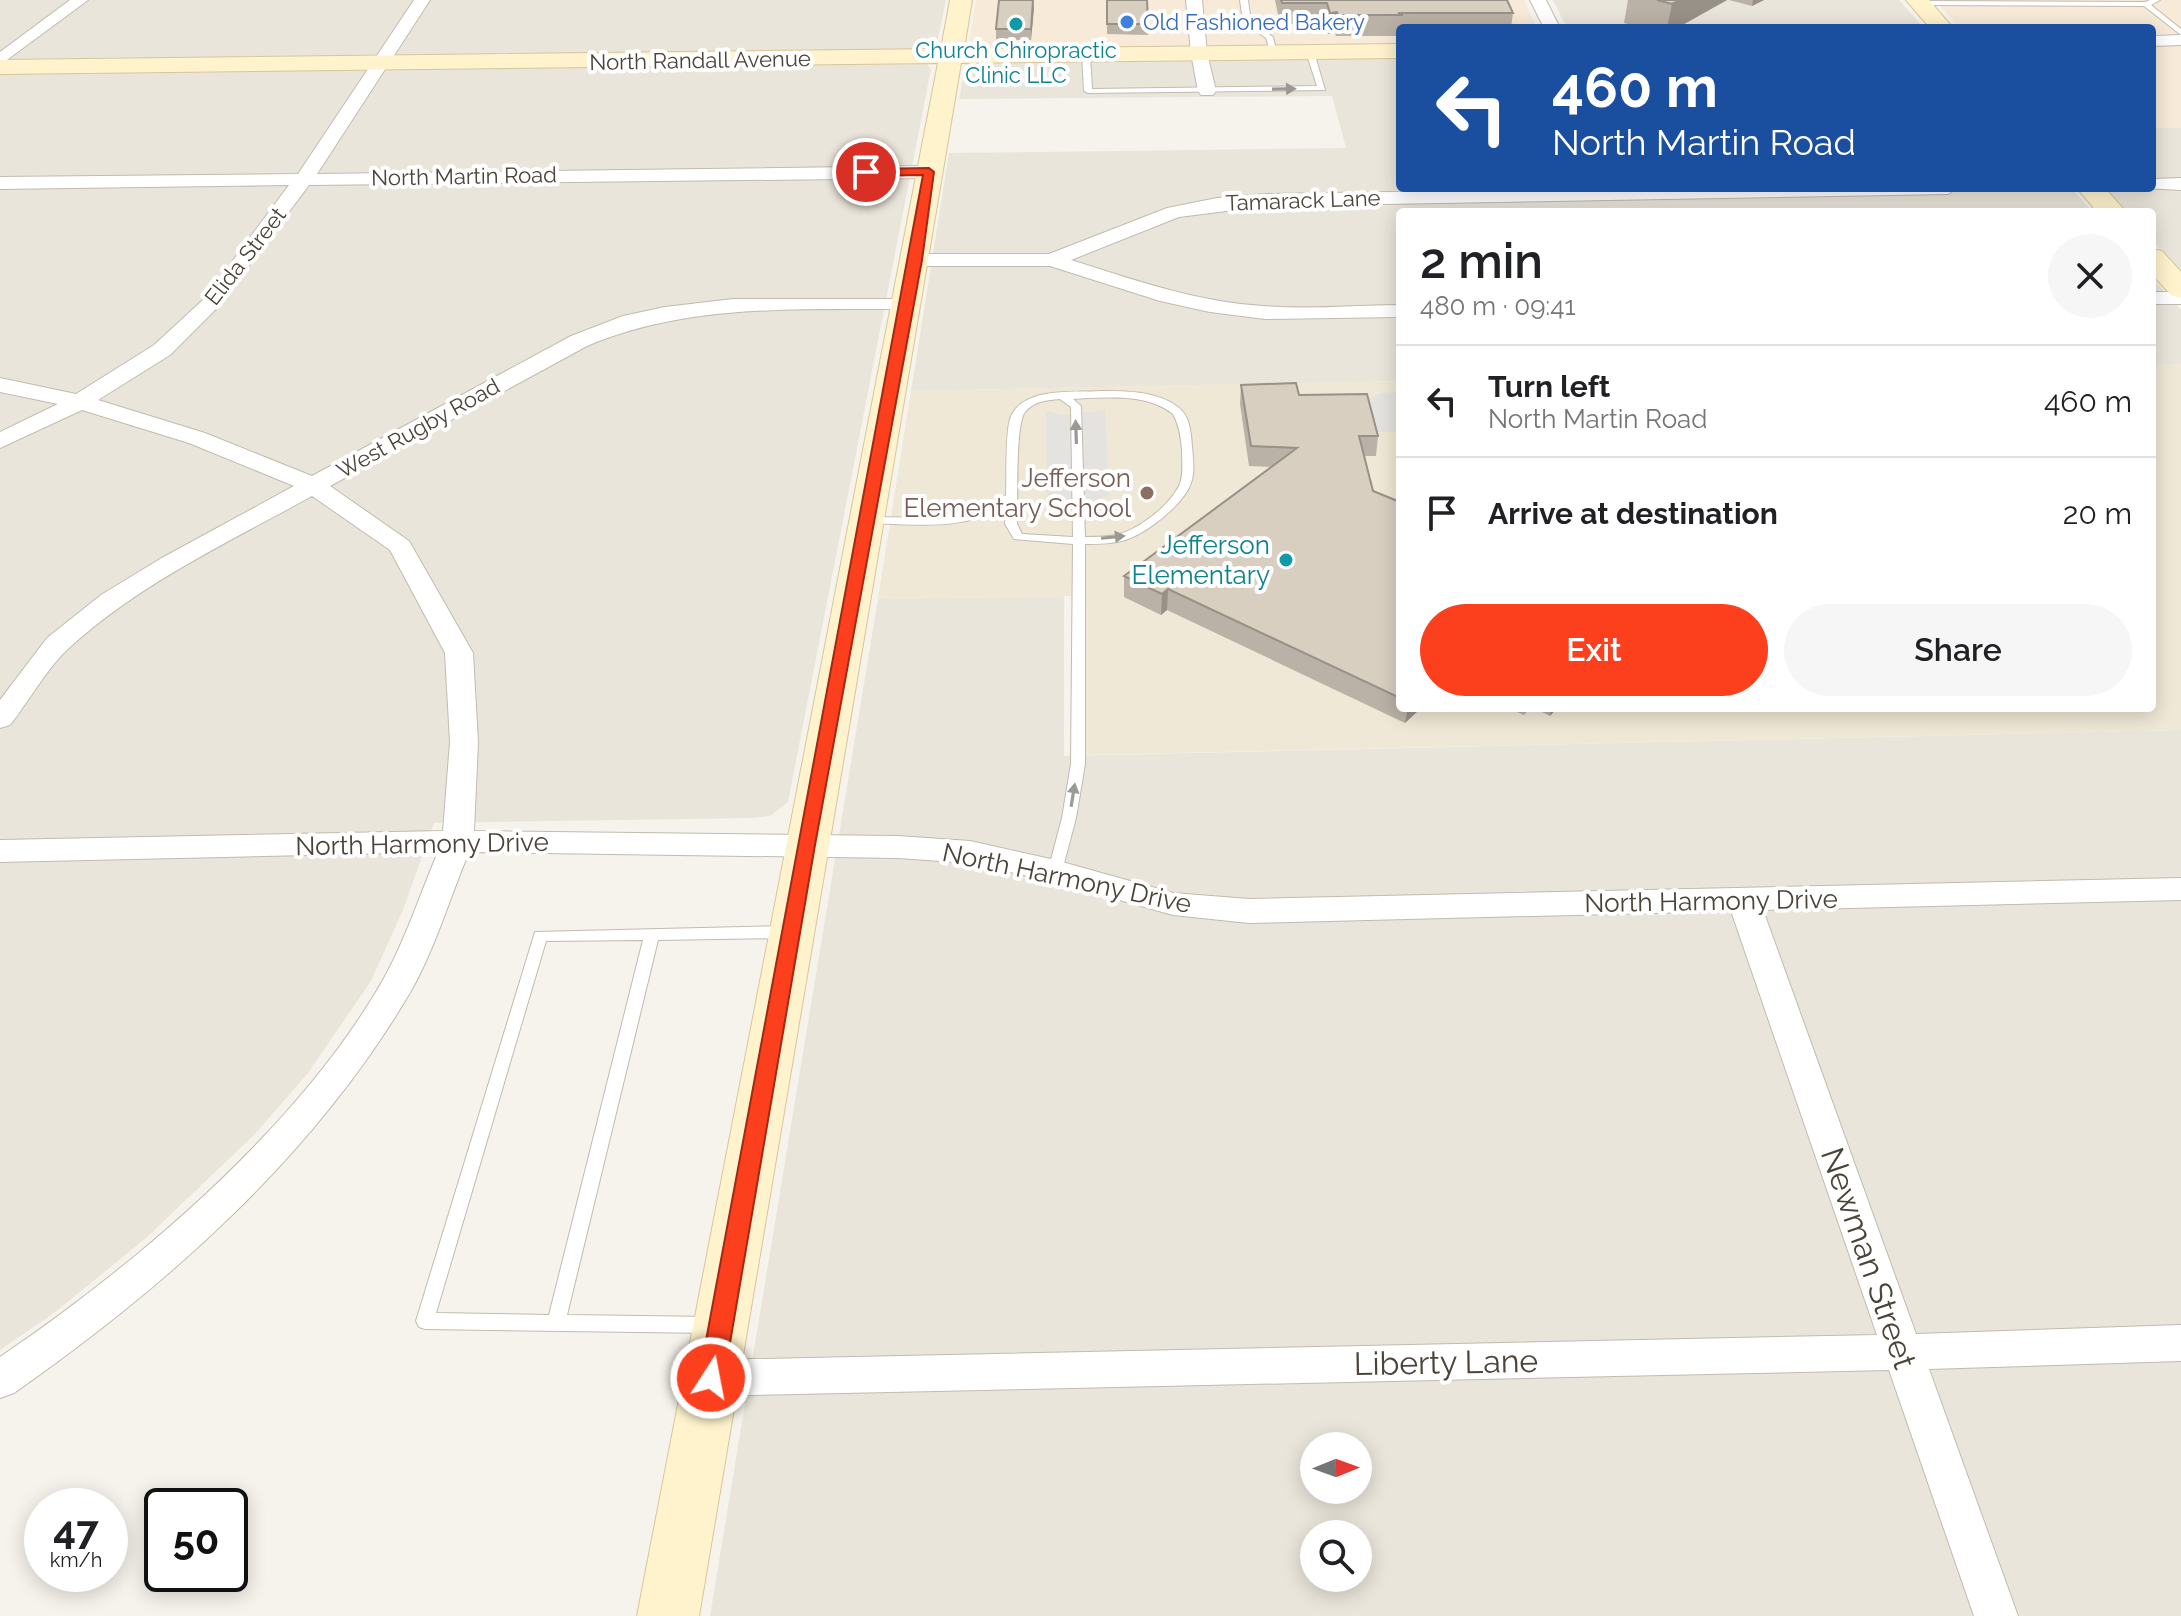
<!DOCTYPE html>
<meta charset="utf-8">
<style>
body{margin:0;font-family:Raleway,sans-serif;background:#f6f6f6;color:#202124;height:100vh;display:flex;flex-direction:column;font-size:30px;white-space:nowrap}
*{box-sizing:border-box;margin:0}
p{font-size:26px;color:#757577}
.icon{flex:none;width:44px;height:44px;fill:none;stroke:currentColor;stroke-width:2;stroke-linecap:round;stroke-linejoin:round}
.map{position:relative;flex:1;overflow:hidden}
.details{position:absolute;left:1396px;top:208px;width:760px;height:504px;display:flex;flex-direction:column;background:#fff;border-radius:8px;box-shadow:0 4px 20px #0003}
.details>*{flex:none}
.top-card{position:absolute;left:1396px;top:24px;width:760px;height:168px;border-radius:8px;box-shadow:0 4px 20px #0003;background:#1a4fa0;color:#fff;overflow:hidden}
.needle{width:52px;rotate:89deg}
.buttons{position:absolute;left:1300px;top:1432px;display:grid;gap:16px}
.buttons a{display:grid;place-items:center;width:72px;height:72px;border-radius:50%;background:#fff;box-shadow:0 4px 20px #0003;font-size:40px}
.speed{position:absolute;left:24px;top:1488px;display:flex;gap:16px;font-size:40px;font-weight:700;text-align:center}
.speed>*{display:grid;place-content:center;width:104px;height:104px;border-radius:50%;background:#fff;box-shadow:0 4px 20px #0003;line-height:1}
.speed small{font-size:20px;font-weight:400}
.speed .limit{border:4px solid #111;border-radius:12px;background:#fff;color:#111}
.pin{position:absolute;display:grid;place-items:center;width:68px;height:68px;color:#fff;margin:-34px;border:4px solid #fff;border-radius:50%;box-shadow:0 2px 8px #0007}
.me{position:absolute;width:88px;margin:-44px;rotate:11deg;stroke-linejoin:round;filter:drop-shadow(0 0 6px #0008)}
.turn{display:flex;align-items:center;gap:28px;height:168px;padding:0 24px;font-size:36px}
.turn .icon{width:104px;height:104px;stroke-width:2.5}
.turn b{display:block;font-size:56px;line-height:68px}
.round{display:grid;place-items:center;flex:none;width:84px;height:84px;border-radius:42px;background:#f6f6f6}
.head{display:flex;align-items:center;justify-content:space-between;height:136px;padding:0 24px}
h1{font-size:48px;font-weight:600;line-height:60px}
.cta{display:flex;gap:16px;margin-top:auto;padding:16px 24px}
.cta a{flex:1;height:92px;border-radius:48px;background:#fc3f1d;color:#fff;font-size:32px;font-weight:600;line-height:92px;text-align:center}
.cta a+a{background:#f6f6f6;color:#202124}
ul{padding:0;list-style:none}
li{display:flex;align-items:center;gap:24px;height:112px;padding:0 24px;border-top:2px solid #e0e0e0}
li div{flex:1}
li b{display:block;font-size:30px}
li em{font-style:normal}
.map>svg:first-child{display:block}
</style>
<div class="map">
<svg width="2181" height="1616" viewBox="0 0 2181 1616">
<rect width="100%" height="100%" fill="#f6f3ec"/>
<path fill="#eae5da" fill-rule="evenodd" d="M0,0H946L937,43L931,50L0,63Z
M1553,0H1899L1924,28H1567Z
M1400,57V188H2071L2093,212H1400V381L911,391L949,153L1346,148L1332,96L959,99L966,64Z
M906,64H927L931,69L788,802L770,816L751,818L434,823L403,910L371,981L308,1073L255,1134L146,1238L54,1313L0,1350V74Z
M2152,128H2181V272L2152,241V212H2125L2103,188H2152Z
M2152,278L2181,310V364L2152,365Z
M1064,596V756L2181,730V1616H710L878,599ZM1314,1446H1358V1490H1314ZM1314,1534H1358V1578H1314Z"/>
<path fill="#f7ead8" d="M976,0H1524L1537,28H1400V45L977,50L969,44Z
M1935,0H2181V34H2152V28H1960Z
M2152,45H2181V128H2152Z"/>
<path fill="#efe8d6" d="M2181,364V730L1083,755L1079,596L878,599L911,391L1400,381V708H2152V365Z"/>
<path fill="#e5e3e0" d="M1400,392V432H1371L1360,404L1380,393Z
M1105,410L1109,495L1090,503H1065L1047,498L1046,411L1064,415Z"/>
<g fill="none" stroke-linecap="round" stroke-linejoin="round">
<g stroke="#c2bbae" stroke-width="2">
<path id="lane" d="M1240,0H1248L1251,21L1273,37L1277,54H1271L1266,38L1243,22Z
M2150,0H2160L2151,5L2181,29V35L2144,6L1920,5L1916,3L1920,1L2145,2Z
M1310,50L1314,52L1325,90L1088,93L1084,91L1082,55L1086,53L1090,55L1092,89L1317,86L1306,52Z
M1101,391C1126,391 1157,391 1178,407C1190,416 1191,433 1192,446C1193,458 1195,472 1191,483C1184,504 1148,532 1128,539C1114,544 1099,544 1085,544V764L1076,818L1062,871L1055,876L1048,871L1062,818L1071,764L1073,544L1014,539L1005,524L1006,505C966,532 912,524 866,523L860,520L866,517C915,517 963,523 1006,495C1007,475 1005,437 1010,419C1021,386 1074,393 1101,391ZM1087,398C1117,397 1149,395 1173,414C1179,425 1181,437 1182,450C1182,461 1184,476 1179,486C1168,507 1138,530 1116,535C1106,537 1095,537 1085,537L1081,406L1073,399ZM1060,399L1071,407L1073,537L1022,534L1017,524C1018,504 1015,424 1025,412C1034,401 1047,400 1060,399Z
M786,926L791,928L794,932L791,936L786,938L658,940L567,1315L713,1317L719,1319L722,1325L719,1331L713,1333L425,1329L419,1327L416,1321L535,932ZM643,940L549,1315L436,1313L546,941Z"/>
</g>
<g stroke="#c2bbae" stroke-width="2">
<path id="street" d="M70,0H88L0,65V52Z
M414,0H430L317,174L929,166L938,172L929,178L309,185L219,306L170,355L98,400L205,433L312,476L571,336L623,316L665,307L733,299H913L917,303L906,309C797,310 689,303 587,346L330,486L409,541L473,653L478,742L474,831L898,836L970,841L1055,860L1173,893L1249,899L2181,878V900L1763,910L1916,1334L2181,1325V1361L1929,1369L2018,1616H1974L1889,1370L711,1396L697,1391L691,1378L697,1365L711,1360L1877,1335L1731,911L1249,923L1173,915L1055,882L970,863L898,858L469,852C450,897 435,949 411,991C315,1155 168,1285 14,1393L0,1398V1357C138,1263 299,1127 383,980C405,941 420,894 438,852L0,862V840L443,831L450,742L445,653L390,550L312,496C229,542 140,583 69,648C46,669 29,701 10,725L0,728V700L47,638L101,595L160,559L294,486L189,443L82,410L0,448V432L58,404L0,392V378L76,394L154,345L205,298L289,185L0,189V177L298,174Z
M1186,0H1202L1207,53L1216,91L1213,95H1201L1198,91L1191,53Z
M1530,0H1546L1560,28H1544Z
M2181,35V45L2152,46V36Z
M2181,178V190L2145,188H2152V179Z
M1623,188H1957L1948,194L1266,206L1179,217L1071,260C1134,280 1197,302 1263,306C1308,310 1355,305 1400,305V317L1265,319L1210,312L1160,301L1050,266H915L905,260L915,254H1049L1167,208L1217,198L1266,194Z
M2152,292H2181V304H2152Z"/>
</g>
<g stroke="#d6c79b" stroke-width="2">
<path id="secondary" d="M950,0H972L964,49L1400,44V58L961,63L699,1616H637L938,63L0,74V60L941,49Z
M1906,0H1929L1953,28H1930Z
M2077,188H2105L2126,212H2097Z
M2152,249L2162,251L2181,272V298L2171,295L2152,274Z"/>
</g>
<use href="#lane" fill="#fff" fill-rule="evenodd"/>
<use href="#street" fill="#fff" fill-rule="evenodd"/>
<use href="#secondary" fill="#fff3cd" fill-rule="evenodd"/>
</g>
<path fill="#bab2a6" d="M1033,0L1031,40H996V29Z
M1107,0L1148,24V35L1107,34Z
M1275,0H1507L1513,13L1511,28H1400V36H1336L1335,33L1328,34L1326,24H1280Z
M1628,0H1727L1677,28H1642L1624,23Z
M1729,0H1764L1752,6Z
M1241,385L1299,395L1378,436L1376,456H1364L1373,491L1400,502V708H1421L1405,723L1167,610L1161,615L1124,597V576L1272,467L1249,466L1240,404Z
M1508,708H1530L1524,715Z
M1534,708H1557L1550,716Z"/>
<path fill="#979187" d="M1033,0L1034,9L1031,40V29Z
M1680,0H1727L1677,28H1667L1672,4Z
M1753,0H1764L1752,6Z
M1337,12L1335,33L1328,34L1330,13Z
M1168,589L1167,610L1161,615L1162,594Z
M1408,708H1421L1405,723Z
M1551,708H1557L1550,716Z"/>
<path fill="#d8cfc1" stroke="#979187" stroke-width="2" d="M999,0H1033L1031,29H996Z
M1107,0H1147L1148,24H1107Z
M1281,0H1507L1513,13H1398L1403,15H1338L1337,12L1330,13L1327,3H1282Z
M1657,0H1680L1672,4Z
M1296,383L1299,395L1367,394L1378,436H1359L1373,491L1400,502V698L1168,589L1162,594L1124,576L1297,448L1251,446L1241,385Z"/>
<defs><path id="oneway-solid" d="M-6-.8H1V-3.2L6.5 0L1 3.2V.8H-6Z" transform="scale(2)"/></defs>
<g fill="#9c9892">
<use href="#oneway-solid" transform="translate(1284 89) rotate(-1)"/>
<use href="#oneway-solid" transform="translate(1076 432) rotate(-92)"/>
<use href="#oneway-solid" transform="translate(1113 537) rotate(-6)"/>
<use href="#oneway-solid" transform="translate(1073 795) rotate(-81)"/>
</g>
<path fill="#fc3f1d" stroke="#a42913" stroke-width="2" d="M929,168L934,172L922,260L815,845L724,1378L720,1386L711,1389L703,1386L699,1378L923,175L866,176L861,172L866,169Z"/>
<circle fill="#3f7fe0" stroke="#fff" stroke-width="3" cx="1127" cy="22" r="8"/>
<g fill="#0f9aa8" stroke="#fff" stroke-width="3">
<circle cx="1016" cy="24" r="8"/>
<circle cx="1286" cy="560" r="8"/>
</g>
<circle fill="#8d6e63" stroke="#fff" stroke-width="3" cx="1147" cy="493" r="8"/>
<g text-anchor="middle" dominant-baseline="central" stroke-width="8" stroke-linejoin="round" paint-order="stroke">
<g font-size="22" fill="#366cbe" stroke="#fff" text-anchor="start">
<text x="1143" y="22">Old Fashioned Bakery</text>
</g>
<g font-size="22" fill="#0d838f" stroke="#fff">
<text x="1016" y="50">Church Chiropractic<tspan x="1016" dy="25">Clinic LLC</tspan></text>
</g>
<g font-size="22" fill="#4b4439" stroke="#fff">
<text transform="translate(700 60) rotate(-1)">North Randall Avenue</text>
<text transform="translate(464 176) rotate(-1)">North Martin Road</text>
<text transform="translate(1303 200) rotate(-2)">Tamarack Lane</text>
<text transform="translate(245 256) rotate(-52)">Elida Street</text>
<text transform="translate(418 428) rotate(-29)">West Rugby Road</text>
</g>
<g font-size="26" fill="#785e54" stroke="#fff" text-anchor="end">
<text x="1131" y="478">Jefferson<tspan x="1131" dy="30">Elementary School</tspan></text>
</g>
<g font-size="26" fill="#0d838f" stroke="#fff" text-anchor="end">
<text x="1270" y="545">Jefferson<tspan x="1270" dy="30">Elementary</tspan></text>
</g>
<g font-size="26" fill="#4b4439" stroke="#fff">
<text transform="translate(422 844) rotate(-1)">North Harmony Drive</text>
<text transform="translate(1067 878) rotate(12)">North Harmony Drive</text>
<text transform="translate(1711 901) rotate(-1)">North Harmony Drive</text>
</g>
<g font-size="32" fill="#4b4439" stroke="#fff">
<text transform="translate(1869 1258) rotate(71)">Newman Street</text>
<text transform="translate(1446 1362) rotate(-1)">Liberty Lane</text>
</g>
</g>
</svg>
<div class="buttons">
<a><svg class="needle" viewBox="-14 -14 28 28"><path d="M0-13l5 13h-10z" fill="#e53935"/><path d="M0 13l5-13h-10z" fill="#757577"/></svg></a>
<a><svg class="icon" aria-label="search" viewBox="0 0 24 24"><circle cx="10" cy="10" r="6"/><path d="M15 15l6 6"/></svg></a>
</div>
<div class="speed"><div>47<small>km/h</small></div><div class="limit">50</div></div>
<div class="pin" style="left:866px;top:172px;background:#d93025"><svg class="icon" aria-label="arrive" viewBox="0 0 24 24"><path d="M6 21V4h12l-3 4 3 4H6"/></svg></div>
<svg class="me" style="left:711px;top:1378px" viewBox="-20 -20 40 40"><circle r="17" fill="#fc3f1d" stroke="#fff" stroke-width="3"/><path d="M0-11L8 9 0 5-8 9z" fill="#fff"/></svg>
<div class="top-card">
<div class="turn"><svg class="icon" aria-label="left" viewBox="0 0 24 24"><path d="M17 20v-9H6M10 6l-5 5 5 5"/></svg><div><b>460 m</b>North Martin Road</div></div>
</div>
<section class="details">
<div class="head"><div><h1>2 min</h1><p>480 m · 09:41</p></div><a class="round"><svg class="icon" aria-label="close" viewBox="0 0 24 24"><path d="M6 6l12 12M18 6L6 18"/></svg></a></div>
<ul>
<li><svg class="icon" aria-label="left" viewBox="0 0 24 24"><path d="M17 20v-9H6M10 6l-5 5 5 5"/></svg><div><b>Turn left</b><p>North Martin Road</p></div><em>460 m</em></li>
<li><svg class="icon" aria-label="arrive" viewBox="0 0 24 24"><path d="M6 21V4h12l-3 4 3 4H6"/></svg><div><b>Arrive at destination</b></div><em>20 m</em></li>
</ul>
<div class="cta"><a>Exit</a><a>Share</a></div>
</section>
</div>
